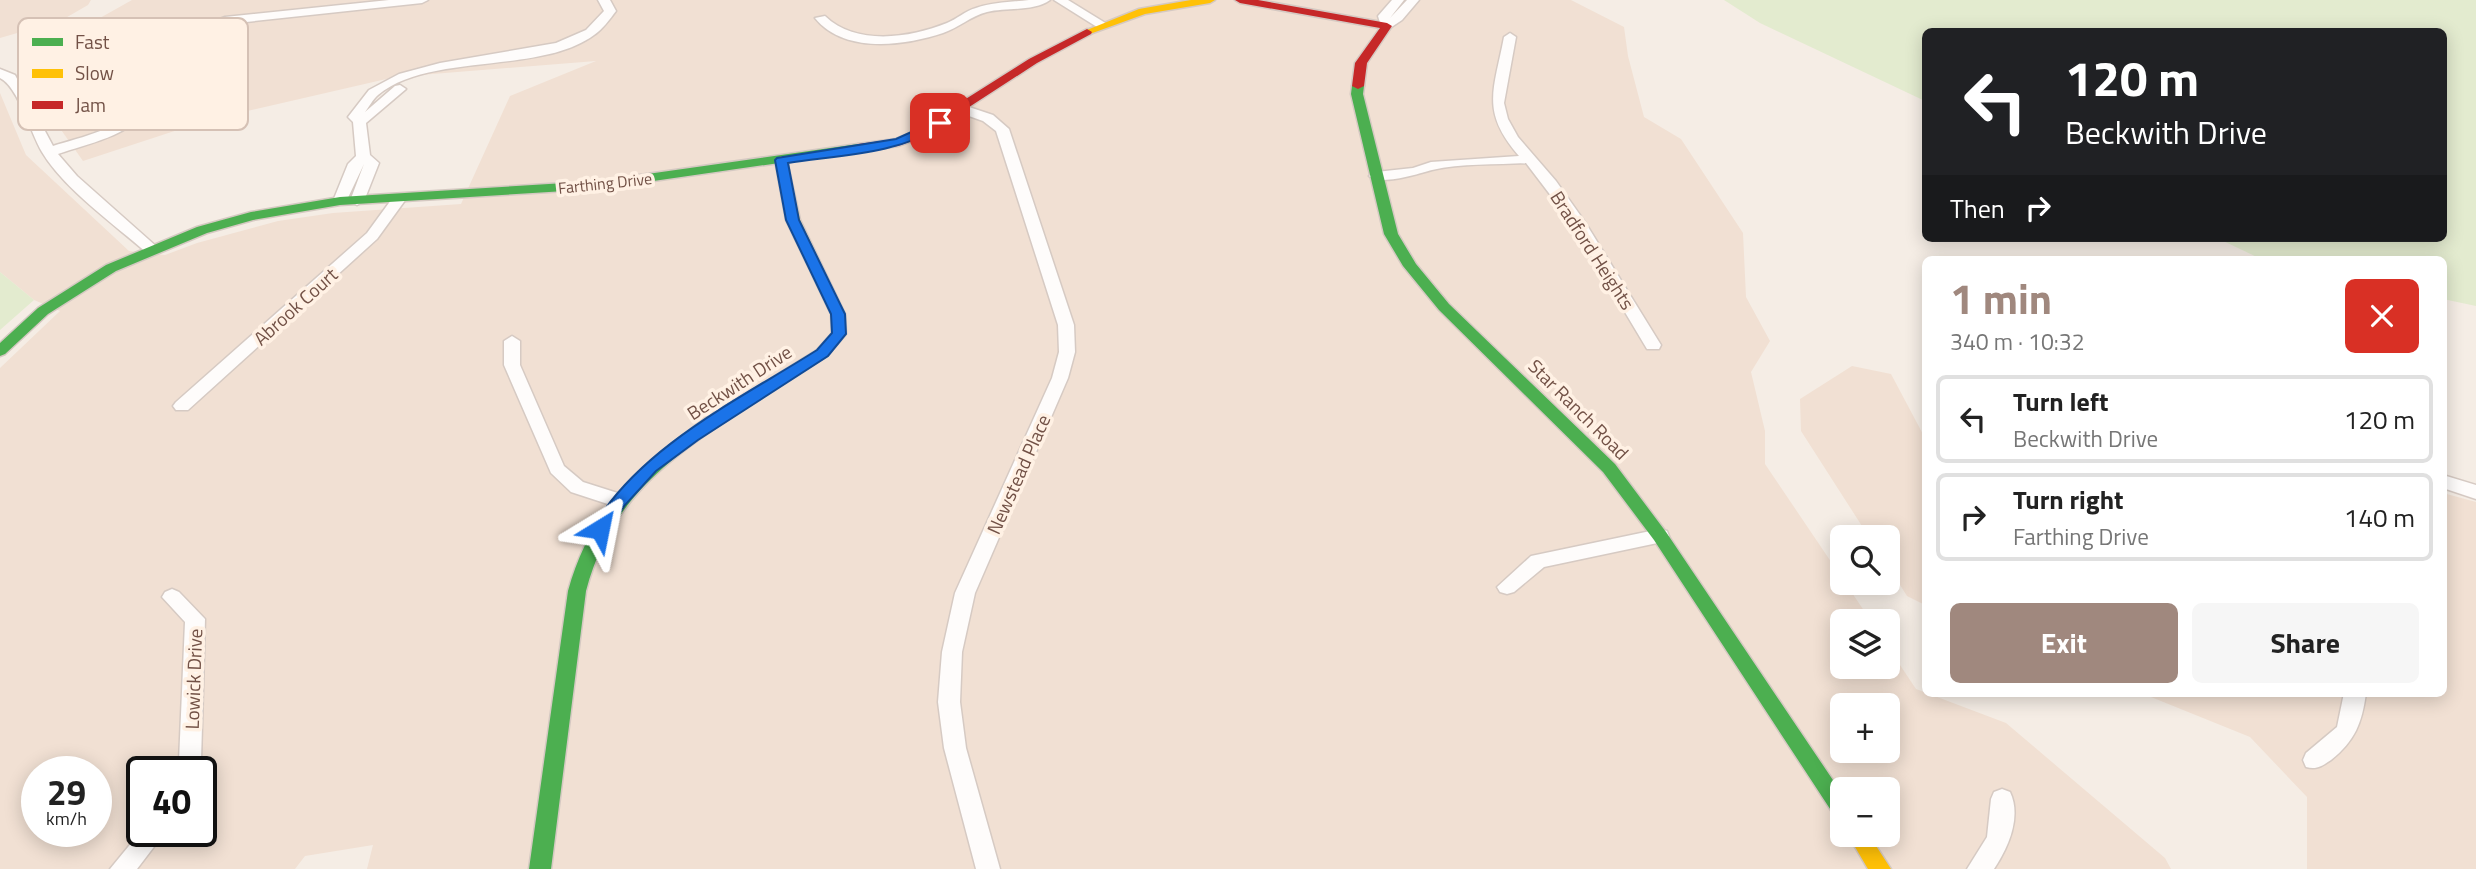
<!DOCTYPE html>
<meta charset="utf-8">
<style>
body{margin:0;font-family:"Titillium Web",sans-serif;background:#f6f6f6;color:#222;height:100vh;display:flex;flex-direction:column;font-size:26px;white-space:nowrap}
*{box-sizing:border-box;margin:0}
p{font-size:23px;color:#767676}
.icon{flex:none;width:38px;height:38px;fill:none;stroke:currentColor;stroke-width:2;stroke-linecap:round;stroke-linejoin:round}
.map{position:relative;flex:1;overflow:hidden}
.side{position:absolute;left:1922px;top:256px;width:525px;height:441px;display:flex;flex-direction:column;background:#fff;border-radius:10px;box-shadow:0 4px 18px #0003}
.side>*{flex:none}
.top-card{position:absolute;left:1922px;top:28px;width:525px;height:214px;border-radius:10px;box-shadow:0 4px 18px #0003;background:#202124;color:#fff;overflow:hidden}
.fabs{position:absolute;left:1830px;top:525px;display:grid;gap:14px}
.fabs a{display:grid;place-items:center;width:70px;height:70px;border-radius:10px;background:#fff;box-shadow:0 4px 18px #0003;font-size:35px}
.speed{position:absolute;left:21px;top:756px;display:flex;gap:14px;font-size:35px;font-weight:700;text-align:center}
.speed>*{display:grid;place-content:center;width:91px;height:91px;border-radius:50%;background:#fff;box-shadow:0 4px 18px #0003;line-height:1}
.speed small{font-size:18px;font-weight:400}
.speed .limit{border:4px solid #111;border-radius:10px;background:#fff;color:#111}
.pin{position:absolute;display:grid;place-items:center;width:60px;height:60px;color:#fff;margin:-30px;border-radius:14px;box-shadow:0 4px 10px #0006}
.me{position:absolute;width:77px;margin:-38px;rotate:35deg;stroke-linejoin:round;filter:drop-shadow(0 0 5px #0008)}
.turn{display:flex;align-items:center;gap:24px;height:147px;padding:0 28px;font-size:32px}
.turn .icon{width:91px;height:91px;stroke-width:2.5}
.turn b{display:block;font-size:49px;line-height:60px}
.then{display:flex;align-items:center;height:66px;padding:0 28px;background:#0003;gap:14px;font-size:26px}
.round{display:grid;place-items:center;flex:none;width:74px;height:74px;border-radius:10px;background:#f6f6f6}
.headline{display:flex;align-items:center;justify-content:space-between;height:119px;padding:0 28px}
h1{font-size:42px;font-weight:700;line-height:52px;color:#a0887e}
.primary-button{display:flex;gap:14px;margin-top:auto;padding:14px 28px}
.primary-button a{flex:1;height:80px;border-radius:10px;background:#a0887e;color:#fff;font-size:28px;font-weight:700;line-height:80px;text-align:center}
.primary-button a+a{background:#f6f6f6;color:#222}
ul{padding:0;list-style:none}
li{display:flex;align-items:center;gap:21px;height:88px;margin:0 14px 10px;padding:0 14px;border:4px solid #e0e0e0;border-radius:10px}
li div{flex:1}
li b{display:block;font-size:26px}
li em{font-style:normal}
.map>svg:first-child{display:block}
</style>
<div class="map">
<svg width="2476" height="869" viewBox="0 0 2476 869">
<rect width="100%" height="100%" fill="#f5ede5"/>
<path fill="#f1e0d3" fill-rule="evenodd" d="M0,0H91L88,5L62,20L0,38Z
M132,0H1571L1624,27L1628,56L1644,117L1681,139L1743,233L1746,297L1770,341L1751,372L1765,431V464L1871,621H1843V667H1888V647L1916,689L2006,723L2165,858L2171,869H367L373,845L305,856L295,869H0V368L60,311L34,300L0,272V93L26,155L129,251L165,255L197,243L278,221L333,213L461,204L510,96L596,61L395,77L208,120L83,161L52,117L91,23ZM1843,705H1888V751H1843ZM37,772H96V831H37ZM142,772H201V831H142ZM1843,789H1888V835H1843Z
M1852,366L1891,374L1925,438V605L1907,596L1888,566V537H1869L1801,431L1800,399Z
M2443,493L2476,502V869H2307V797L2250,737L2141,693H2443Z"/>
<path fill="#e3ebcf" d="M1724,0H2476V306L2443,299V259H2261L2217,238H2443V32H1925V101L1760,23Z
M0,272L34,300L0,330Z"/>
<g fill="none" stroke-linecap="round" stroke-linejoin="round">
<g stroke="#d6cac3" stroke-width="3">
<path id="street" d="M389,0H428L422,3L227,24L204,34L165,56C159,73 156,92 148,107C132,136 86,144 58,154L77,176L157,247L159,250L152,254L147,253C114,224 64,189 42,152C31,134 18,86 0,78V69L15,75L53,146C80,137 127,129 139,99C145,84 147,66 155,51L196,28L225,17Z
M598,0H610L616,11C610,19 602,30 594,35C540,75 429,52 378,95C373,99 369,107 365,112L395,86L400,85L406,89L366,123L370,155L379,163L364,201L357,205L350,201L364,164L345,204H335L333,201L348,164L356,156L353,122L348,117L369,90L399,74L440,63L556,43L586,30L604,11Z
M1029,0H1050C1034,12 1006,7 987,12C971,16 958,28 943,33C904,46 844,54 815,18L825,16C856,46 910,38 947,23C957,19 965,11 976,8C993,2 1011,2 1029,0Z
M1054,0H1068L1107,24L1097,27Z
M1392,0H1404L1390,18L1407,0H1419L1402,20L1387,30L1381,26L1378,16Z
M1510,33L1516,37L1504,103L1508,119L1518,137L1556,181L1585,222L1661,345L1659,349H1647L1571,222L1526,163C1496,165 1461,163 1432,170C1417,174 1381,186 1369,176L1376,172L1413,168L1431,162L1519,156C1480,111 1494,90 1504,37Z
M960,104L993,115L1009,129L1074,325L1075,352L1068,378L975,593L962,652L960,702L966,748L1000,869H976L944,748L938,702L942,652L955,593L1052,378L1059,352L1058,325L996,131L983,121L955,111V105Z
M399,195L406,199L377,239L188,410H176L173,406L176,402L367,233L394,196Z
M512,336L520,341V365L564,466L583,482L627,496L629,501L627,506L620,508L571,492L551,473L504,365V341Z
M2443,475L2476,485V499L2443,488Z
M1660,529L1667,531L1669,536L1667,541L1544,567L1514,592L1507,594L1500,592L1497,587L1531,556Z
M172,589L179,592L205,619L201,761L197,772H175L179,761L185,622L162,597L165,592Z
M2344,693H2366C2362,723 2355,741 2331,760C2322,766 2317,770 2306,767L2303,760L2306,753L2337,727Z
M2002,789L2010,792C2022,817 2008,848 1994,869H1967L1987,837L1991,799L1994,792Z
M142,830L166,831L137,869H110Z"/>
</g>
<g stroke="#d5c9c2" stroke-width="3">
<path id="fast" d="M1358,83L1364,86L1363,94L1398,234L1416,264L1449,304L1615,464L1666,532L1843,795V821L1836,818L1654,540L1603,472L1439,310L1403,266L1384,234L1351,94L1352,86Z
M858,144L864,148L862,151L598,189L340,205L253,220L207,233L116,271L48,314L5,354L0,356V343L38,308L106,265L197,227L251,212L340,197L598,181Z
M723,410L731,415L728,419C659,466 608,507 586,591L551,869H529L568,591C587,522 625,478 682,436C694,427 708,414 723,410Z"/>
</g>
<g stroke="#d5c9c2" stroke-width="3">
<path id="slow" d="M1191,0H1215L1210,3L1145,14L1087,35L1082,32L1139,9Z
M781,156L787,160L800,220L845,314L846,334L827,356L723,420L715,415L718,411L817,350L832,333L831,314L786,220L775,160Z
M1848,835H1869L1891,869H1868Z"/>
</g>
<g stroke="#d5c9c2" stroke-width="3">
<path id="jam" d="M1235,0H1258L1387,23L1392,26L1367,63L1364,86L1358,89L1352,86L1355,63L1380,28L1240,3Z
M1087,29L1092,32L1091,34L1037,63L923,137L898,146L858,152L852,148L858,144L896,139L915,131L1029,59Z"/>
</g>
<use href="#street" fill="#fefcfb" fill-rule="evenodd"/>
<use href="#fast" fill="#4caf50" fill-rule="evenodd"/>
<use href="#slow" fill="#ffc107" fill-rule="evenodd"/>
<use href="#jam" fill="#c62828" fill-rule="evenodd"/>
</g>
<path fill="#1a73e8" stroke="#114b97" stroke-width="2" d="M940,119L944,120V125C899,154 840,155 788,163L799,220L845,314L846,334L828,356L698,440L656,471L625,505L606,533H594L592,529C639,447 740,399 817,350L832,333L831,314L786,220L775,160L777,158L896,139Z"/>
<g text-anchor="middle" dominant-baseline="central" stroke-width="7" stroke-linejoin="round" paint-order="stroke">
<g font-size="16" fill="#725146" stroke="#fff1e4">
<text transform="translate(605 183) rotate(-6)">Farthing Drive</text>
</g>
<g font-size="19" fill="#725146" stroke="#fff1e4">
<text transform="translate(1593 250) rotate(57)">Bradford Heights</text>
<text transform="translate(295 306) rotate(-42)">Abrook Court</text>
<text transform="translate(739 382) rotate(-33)">Beckwith Drive</text>
<text transform="translate(1579 409) rotate(45)">Star Ranch Road</text>
<text transform="translate(1018 474) rotate(-66)">Newstead Place</text>
<text transform="translate(193 679) rotate(-88)">Lowick Drive</text>
</g>
</g>
<rect x="18" y="18" width="230" height="112" rx="10" fill="#fff1e4" stroke="#d5c1b5" stroke-width="2"/>
<rect x="32" y="38" width="31" height="8" fill="#4caf50"/>
<rect x="32" y="69" width="31" height="9" fill="#ffc107"/>
<rect x="32" y="101" width="31" height="8" fill="#c62828"/>
<g font-size="19" fill="#725146">
<text x="75" y="49">Fast</text>
<text x="75" y="80">Slow</text>
<text x="75" y="112">Jam</text>
</g>
</svg>
<div class="fabs">
<a><svg class="icon" aria-label="search" viewBox="0 0 24 24"><circle cx="10" cy="10" r="6"/><path d="M15 15l6 6"/></svg></a>
<a><svg class="icon" aria-label="layers" viewBox="0 0 24 24"><path d="M12 4l9 5-9 5-9-5zM3 14l9 5 9-5"/></svg></a>
<a>+</a>
<a>−</a>
</div>
<div class="speed"><div>29<small>km/h</small></div><div class="limit">40</div></div>
<div class="pin" style="left:940px;top:123px;background:#d93025"><svg class="icon" aria-label="arrive" viewBox="0 0 24 24"><path d="M6 21V4h12l-3 4 3 4H6"/></svg></div>
<svg class="me" style="left:600px;top:529px" viewBox="-20 -20 40 40"><path d="M0-17L14 15 0 8-14 15z" fill="#1a73e8" stroke="#fff" stroke-width="4"/></svg>
<div class="top-card">
<div class="turn"><svg class="icon" aria-label="left" viewBox="0 0 24 24"><path d="M17 20v-9H6M10 6l-5 5 5 5"/></svg><div><b>120 m</b>Beckwith Drive</div></div>
<div class="then">Then<svg class="icon" aria-label="right" viewBox="0 0 24 24"><path d="M7 20v-9h11M14 6l5 5-5 5"/></svg></div>
</div>
<section class="side">
<div class="headline"><div><h1>1 min</h1><p>340 m · 10:32</p></div><a class="round" style="background:#d93025;color:#fff"><svg class="icon" aria-label="close" viewBox="0 0 24 24"><path d="M6 6l12 12M18 6L6 18"/></svg></a></div>
<ul>
<li><svg class="icon" aria-label="left" viewBox="0 0 24 24"><path d="M17 20v-9H6M10 6l-5 5 5 5"/></svg><div><b>Turn left</b><p>Beckwith Drive</p></div><em>120 m</em></li>
<li><svg class="icon" aria-label="right" viewBox="0 0 24 24"><path d="M7 20v-9h11M14 6l5 5-5 5"/></svg><div><b>Turn right</b><p>Farthing Drive</p></div><em>140 m</em></li>
</ul>
<div class="primary-button"><a>Exit</a><a>Share</a></div>
</section>
</div>
